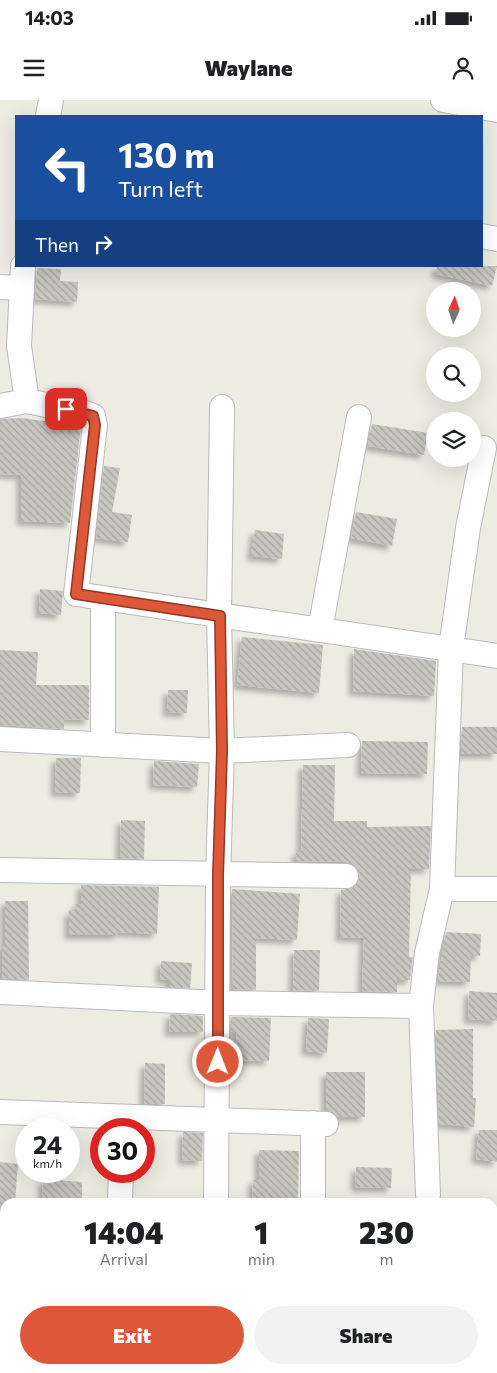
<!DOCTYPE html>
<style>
body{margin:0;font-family:Commissioner,sans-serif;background:#f2f2f2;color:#202124;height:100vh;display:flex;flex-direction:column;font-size:19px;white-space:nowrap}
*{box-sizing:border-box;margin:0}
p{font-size:16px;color:#757577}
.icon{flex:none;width:28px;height:28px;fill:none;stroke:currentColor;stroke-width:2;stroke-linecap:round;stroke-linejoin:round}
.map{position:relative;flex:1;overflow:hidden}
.drawer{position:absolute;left:0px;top:1098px;width:498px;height:176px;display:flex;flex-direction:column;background:#fff;border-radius:15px 15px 0 0;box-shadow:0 5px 20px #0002}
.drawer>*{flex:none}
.guide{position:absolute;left:15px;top:15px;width:468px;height:152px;border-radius:0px;box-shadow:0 5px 20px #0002;background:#1a4fa0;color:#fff;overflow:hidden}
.needle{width:32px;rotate:3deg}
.fabs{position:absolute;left:426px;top:182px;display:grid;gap:10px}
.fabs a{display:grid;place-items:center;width:55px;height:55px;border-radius:50%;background:#fff;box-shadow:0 5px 20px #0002;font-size:25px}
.speed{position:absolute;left:15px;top:1018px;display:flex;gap:10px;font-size:25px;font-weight:700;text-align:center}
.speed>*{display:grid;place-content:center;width:65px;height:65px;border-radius:50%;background:#fff;box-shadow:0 5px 20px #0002;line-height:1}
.speed small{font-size:12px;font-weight:400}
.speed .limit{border:8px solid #d22;background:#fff;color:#111}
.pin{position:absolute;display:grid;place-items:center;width:42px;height:42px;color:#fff;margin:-21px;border-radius:10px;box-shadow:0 2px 8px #0006}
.me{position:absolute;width:55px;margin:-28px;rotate:1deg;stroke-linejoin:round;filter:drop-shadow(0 0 4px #0008)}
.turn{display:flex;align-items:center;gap:18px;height:105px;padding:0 20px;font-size:22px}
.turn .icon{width:65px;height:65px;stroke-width:2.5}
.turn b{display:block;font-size:35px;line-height:42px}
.then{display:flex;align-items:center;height:48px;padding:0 20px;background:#0003;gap:10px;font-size:19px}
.eta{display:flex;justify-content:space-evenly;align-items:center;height:85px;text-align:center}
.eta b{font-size:30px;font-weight:800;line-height:35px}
.action{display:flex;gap:10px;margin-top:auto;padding:10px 20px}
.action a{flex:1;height:58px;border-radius:30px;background:#de5739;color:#fff;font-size:20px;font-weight:800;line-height:58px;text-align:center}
.action a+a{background:#f2f2f2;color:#202124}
.status{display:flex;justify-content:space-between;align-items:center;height:35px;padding:0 25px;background:#fff;direction:ltr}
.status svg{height:14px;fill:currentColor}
header{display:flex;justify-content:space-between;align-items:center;height:65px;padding:0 20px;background:#fff;font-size:22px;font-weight:800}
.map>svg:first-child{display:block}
</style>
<div class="status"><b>14:03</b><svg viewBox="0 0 49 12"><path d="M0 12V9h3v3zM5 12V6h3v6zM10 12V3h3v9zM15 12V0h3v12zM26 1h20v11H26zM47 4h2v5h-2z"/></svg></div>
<header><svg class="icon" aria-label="menu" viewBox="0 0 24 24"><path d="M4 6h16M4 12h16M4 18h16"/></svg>Waylane<svg class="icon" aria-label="person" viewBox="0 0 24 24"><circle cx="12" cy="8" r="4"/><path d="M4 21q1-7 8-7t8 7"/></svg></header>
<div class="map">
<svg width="497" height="1273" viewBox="0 0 497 1273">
<defs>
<pattern id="water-waves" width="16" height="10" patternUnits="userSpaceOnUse" patternTransform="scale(1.25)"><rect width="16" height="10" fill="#a7cdf9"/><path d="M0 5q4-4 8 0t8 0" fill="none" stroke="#8baacd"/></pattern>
<pattern id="building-back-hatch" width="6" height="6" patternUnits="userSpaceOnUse" patternTransform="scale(1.25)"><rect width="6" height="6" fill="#c8c6c0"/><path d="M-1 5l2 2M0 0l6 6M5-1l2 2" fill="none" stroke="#a5a4a0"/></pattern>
<filter id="shadow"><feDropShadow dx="-4.5" dy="4.5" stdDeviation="2.5" flood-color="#0004"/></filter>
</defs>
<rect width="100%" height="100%" fill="#edece3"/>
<path fill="url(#water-waves)" d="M497,1155V1273H0V1246L5,1245V1269H492V1156Z"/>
<path fill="url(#building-back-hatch)" filter="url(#shadow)" d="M437,166H497L492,186L436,174Z
M37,168L61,169L60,181L78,182L77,202L35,199Z
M22,318L81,326L70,423L21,421V375L0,374V319Z
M372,324L428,333L424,355L368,346Z
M104,366L120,368L112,412L132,415L128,442L96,438Z
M356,412L397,419L392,446L351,438Z
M255,430L284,434L282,459L251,456Z
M40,489L63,491L61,515L39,513Z
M242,537L323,545L319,593L237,585Z
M354,549L436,561L434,596L353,591Z
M0,550L38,552L36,585H89V620L64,619V629L0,625Z
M168,590H188L187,613L167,612Z
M462,627H497V654H461Z
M362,641L428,642L427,674L361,673Z
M56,658H81L80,693L55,692Z
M154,661L199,664L197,687L153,685Z
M303,665H335L334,721H367V727L431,726L429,769H411L409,857H413L410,880H397V892L362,891L364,838L340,837L341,790L352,788L357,783L360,777L358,769L346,762L296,761V752H301Z
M121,720L145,721L144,759L120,758Z
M81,785L159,787L157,834L118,832V835H69V811L75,812V804H81Z
M232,789L300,794L297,840L256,838V890L233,889Z
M5,801H28L29,880L2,878V846H5Z
M446,832L481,834L480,856H471L470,882L438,881Z
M294,850H320L319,891L293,890Z
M161,861L192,863L190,888L170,887V880L160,879Z
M469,891L497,893V921L468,919Z
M170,914L203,916V932H169Z
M231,917L271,918L269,961L236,960L237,932H231Z
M308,918L329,919L327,953L306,951Z
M473,929V998H476L474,1027L439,1024L436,930Z
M145,963L165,964V1004H144Z
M326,972H365V1017H338L333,1012L326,1010Z
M479,1030H497V1062L476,1059Z
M183,1032L203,1033L202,1061L182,1060Z
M259,1050L299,1051L298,1100H252L253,1080H259Z
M0,1062L18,1064L15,1102H5V1122H0Z
M356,1067L392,1068L391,1088L355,1087Z
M43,1079L82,1082V1102H42Z"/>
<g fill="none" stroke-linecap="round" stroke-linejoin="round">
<g stroke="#b8babf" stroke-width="26">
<path id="minor" d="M443,0L497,10
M48,16L51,0
M481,136L497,139
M23,166L19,246L27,301L85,313L93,316L95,325L76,494L497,556
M0,187L22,188
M0,306L27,301
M103,498V645
M320,530L359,317
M0,639L222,651L348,645
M0,770L346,776
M442,789H497
M0,892L219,903L421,906
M0,1012L326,1024
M313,1023V1102
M428,1095L421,906L427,853L442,789L451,548L468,428L484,348
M120,1102L121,1071
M216,1102L218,776L222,651L219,516L222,307"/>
</g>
<use href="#minor" stroke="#fff" stroke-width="24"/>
</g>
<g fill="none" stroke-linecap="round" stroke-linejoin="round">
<g stroke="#903925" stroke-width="12">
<path id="route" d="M66,309L93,316L95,325L76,494L220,516L222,651L218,776V962"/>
</g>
<use href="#route" stroke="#de5739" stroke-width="9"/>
</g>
</svg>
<div class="fabs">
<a><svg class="needle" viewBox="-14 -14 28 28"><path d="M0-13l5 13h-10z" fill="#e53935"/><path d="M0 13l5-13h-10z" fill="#757577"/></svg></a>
<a><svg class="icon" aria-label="search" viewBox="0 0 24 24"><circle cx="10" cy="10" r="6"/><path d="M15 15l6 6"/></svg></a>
<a><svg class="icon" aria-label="layers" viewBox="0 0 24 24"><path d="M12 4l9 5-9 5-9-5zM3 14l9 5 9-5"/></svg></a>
</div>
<div class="speed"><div>24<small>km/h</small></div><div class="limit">30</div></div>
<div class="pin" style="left:66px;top:309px;background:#d93025"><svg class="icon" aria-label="arrive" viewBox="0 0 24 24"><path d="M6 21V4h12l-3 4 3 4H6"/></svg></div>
<svg class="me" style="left:218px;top:962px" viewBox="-20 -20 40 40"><circle r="17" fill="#de5739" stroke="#fff" stroke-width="3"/><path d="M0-11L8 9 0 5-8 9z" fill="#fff"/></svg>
<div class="guide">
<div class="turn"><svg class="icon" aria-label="left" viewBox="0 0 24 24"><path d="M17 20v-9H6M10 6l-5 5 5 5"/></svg><div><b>130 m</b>Turn left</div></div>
<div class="then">Then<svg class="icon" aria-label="right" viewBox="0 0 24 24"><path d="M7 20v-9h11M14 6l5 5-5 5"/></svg></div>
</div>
<section class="drawer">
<div class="eta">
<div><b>14:04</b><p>Arrival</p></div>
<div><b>1</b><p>min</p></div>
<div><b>230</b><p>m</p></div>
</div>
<div class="action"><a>Exit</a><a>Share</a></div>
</section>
</div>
